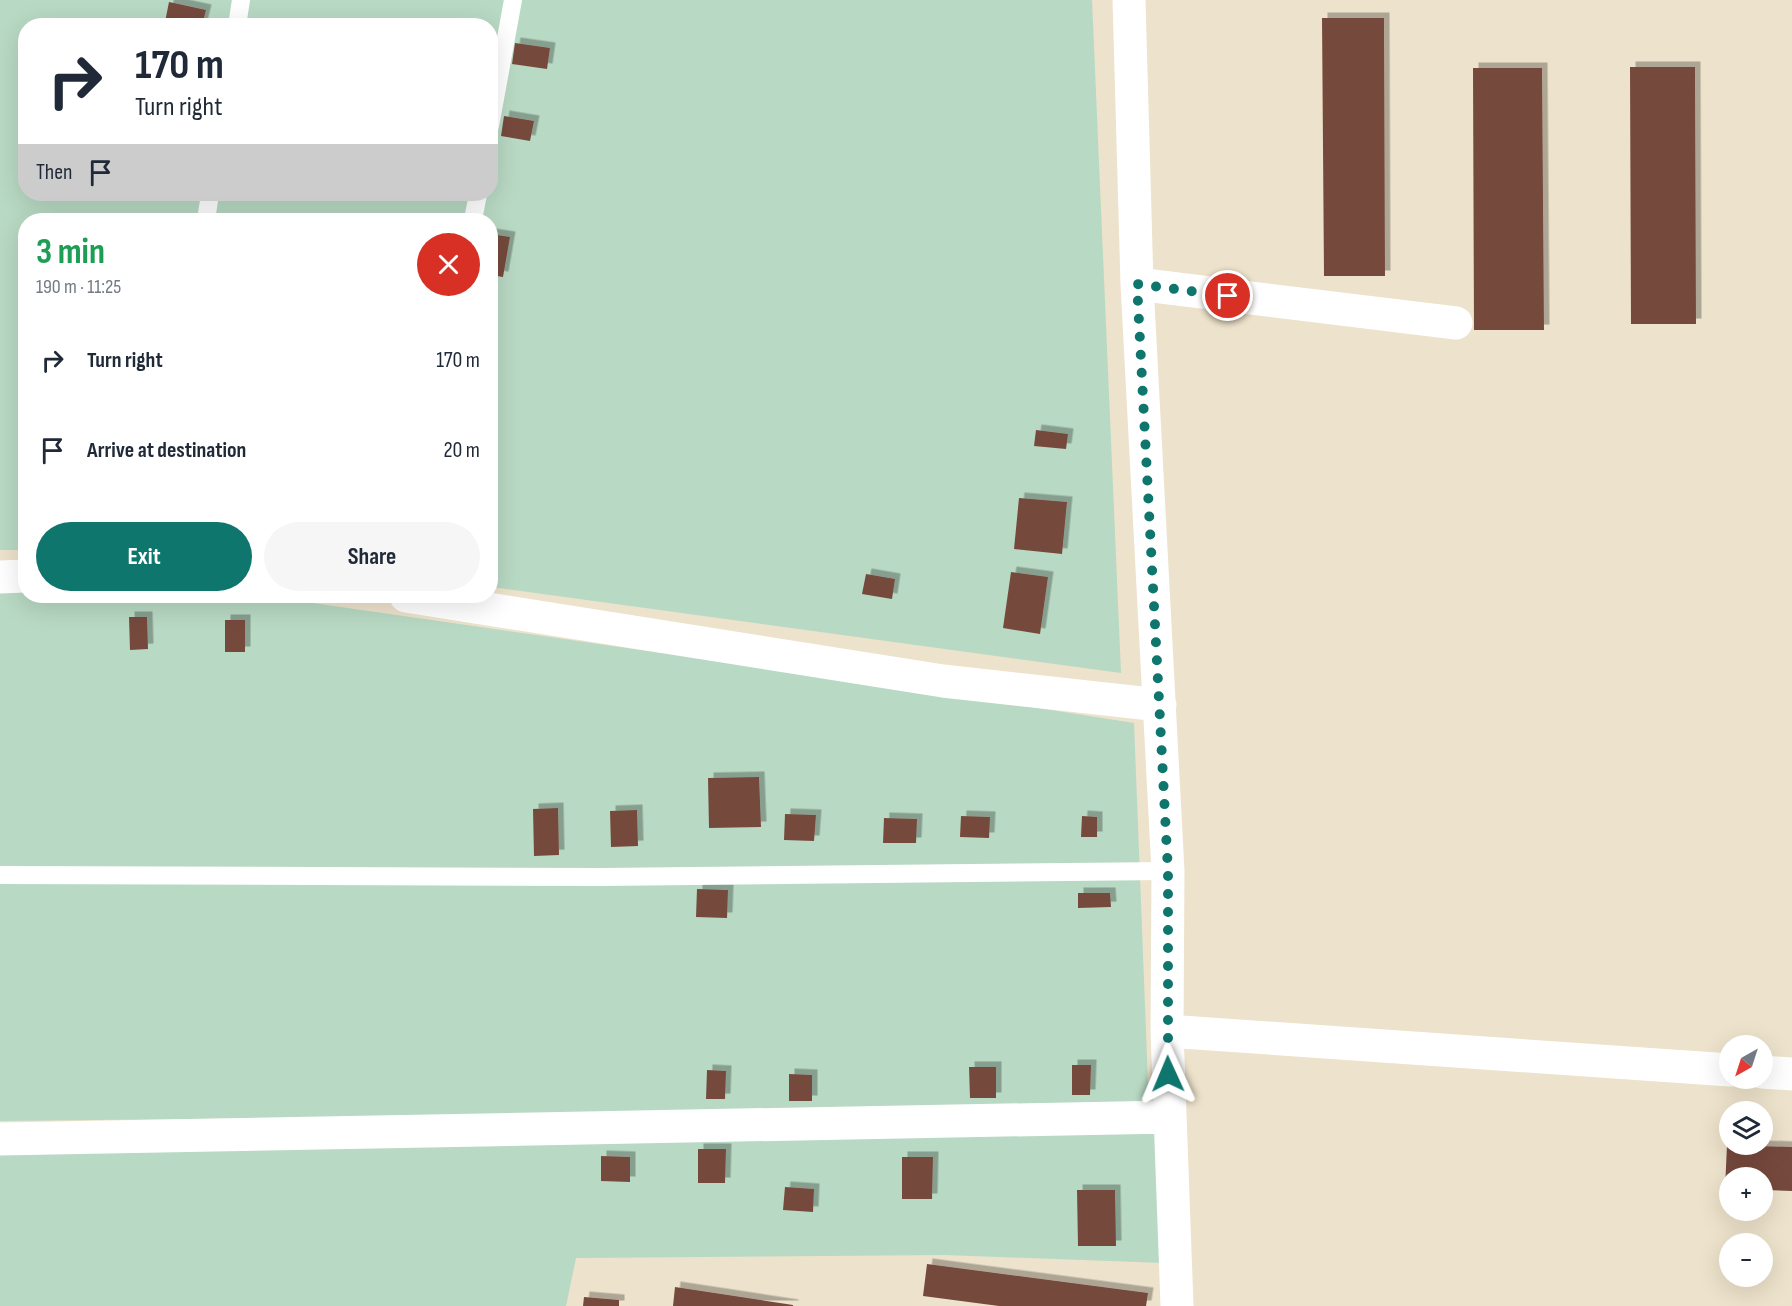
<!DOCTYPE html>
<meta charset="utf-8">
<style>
body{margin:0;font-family:"Sofia Sans Condensed",sans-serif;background:#f6f6f7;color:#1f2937;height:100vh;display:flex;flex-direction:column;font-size:22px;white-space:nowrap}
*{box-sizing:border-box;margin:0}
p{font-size:20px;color:#747a83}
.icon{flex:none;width:33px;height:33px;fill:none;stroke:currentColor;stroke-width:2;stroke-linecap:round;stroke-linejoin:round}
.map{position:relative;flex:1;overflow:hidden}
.sheet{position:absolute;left:18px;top:213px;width:480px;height:390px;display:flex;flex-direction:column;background:#fff;border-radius:24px;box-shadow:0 6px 24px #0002}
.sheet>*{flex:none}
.hud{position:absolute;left:18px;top:18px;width:480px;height:183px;border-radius:24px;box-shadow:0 6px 24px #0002;background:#fff;color:#1f2937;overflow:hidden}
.needle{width:39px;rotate:219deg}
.controls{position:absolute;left:1719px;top:1035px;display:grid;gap:12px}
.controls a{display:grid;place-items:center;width:54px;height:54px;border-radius:50%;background:#fff;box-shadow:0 6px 24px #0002;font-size:30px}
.pin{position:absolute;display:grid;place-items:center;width:51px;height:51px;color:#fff;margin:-26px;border:3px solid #fff;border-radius:50%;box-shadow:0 2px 6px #0007}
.me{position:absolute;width:66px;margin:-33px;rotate:359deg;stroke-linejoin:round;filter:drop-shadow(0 0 4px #0008)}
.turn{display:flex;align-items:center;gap:21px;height:126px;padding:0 18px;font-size:27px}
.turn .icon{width:78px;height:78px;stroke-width:2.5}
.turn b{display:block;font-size:42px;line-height:51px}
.then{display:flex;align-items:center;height:57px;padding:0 18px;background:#0003;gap:12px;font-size:22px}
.round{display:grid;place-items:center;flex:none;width:63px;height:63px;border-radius:32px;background:#f6f6f7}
.summary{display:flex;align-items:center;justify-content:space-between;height:102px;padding:0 18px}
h1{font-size:36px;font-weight:700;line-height:45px;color:#1e9e55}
.button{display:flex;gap:12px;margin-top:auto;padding:12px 18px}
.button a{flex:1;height:69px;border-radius:36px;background:#0f766e;color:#fff;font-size:24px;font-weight:700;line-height:69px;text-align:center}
.button a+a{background:#f6f6f7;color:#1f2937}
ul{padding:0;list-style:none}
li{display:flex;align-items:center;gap:18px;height:90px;padding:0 18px}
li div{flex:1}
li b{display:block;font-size:22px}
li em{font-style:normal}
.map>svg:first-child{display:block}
</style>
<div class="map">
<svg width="1792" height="1306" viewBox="0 0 1792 1306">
<defs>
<filter id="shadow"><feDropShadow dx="5.5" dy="-5.5" stdDeviation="0" flood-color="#0004"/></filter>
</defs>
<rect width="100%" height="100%" fill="#ede2cb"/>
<path fill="#b8d9c3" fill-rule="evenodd" d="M0,0H1092L1121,673L491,587L490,220H26L25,550H0ZM26,26H490V194H26Z
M25,590L26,596H264L948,694L1134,723L1149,1109L0,1121V592Z
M1155,1128L1163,1263L945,1255L576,1258L566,1306H0V1148Z"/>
<path fill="#764a3d" filter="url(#shadow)" d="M169,2L206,10L202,26H179L165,22Z
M1322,18H1384L1385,276H1324Z
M515,43L550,48L547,69L512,64Z
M1630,67H1695L1696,324H1631Z
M1473,68H1542L1544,330H1474Z
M504,116L534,121L530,141L501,136Z
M490,234L510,237L503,277L490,275Z
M1036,430L1068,434L1066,449L1034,446Z
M1019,498L1067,502L1062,554L1014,549Z
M1011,572L1048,577L1040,634L1003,628Z
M866,574L895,579L892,599L862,594Z
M129,617H147L148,649L130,650Z
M225,620H245V652H225Z
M759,777L761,827L709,828L708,778Z
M558,808L559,855L534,856L533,809Z
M637,810L638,846L611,847L610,811Z
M785,814L816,815L814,841L784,840Z
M961,816L990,817L989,838L960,837Z
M1082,816L1097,817V837H1081Z
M884,818L917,819L916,843H883Z
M697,889L728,890L727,918L696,917Z
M1078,893H1110L1111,907L1078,908Z
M1072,1065H1091L1090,1095H1072Z
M969,1067H996V1098H970Z
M707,1070L726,1071L725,1099H706Z
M789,1074L812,1075V1101H789Z
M1727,1145L1792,1147V1191L1762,1190V1178H1730V1189H1725Z
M698,1149H726L725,1183H698Z
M601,1156L630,1157V1182L601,1181Z
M902,1157H933L932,1199H902Z
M785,1187L814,1189L813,1212L783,1210Z
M1077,1190H1115L1116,1246H1078Z
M927,1264L1148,1293L1146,1306H999L923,1296Z
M675,1287L793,1305V1306H673Z
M584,1297L619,1300V1306H583Z"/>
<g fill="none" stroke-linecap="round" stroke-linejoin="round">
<path stroke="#fff" stroke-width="18" d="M237,26L241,0
M490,126L513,0
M206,220L210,194
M473,220L478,194
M0,875L602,877L1168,871"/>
<path stroke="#fff" stroke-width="33" d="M1129,0L1137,284L1168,871L1167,1031L1177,1306
M1137,284L1456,323
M0,577L26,576
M406,596L943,681L1160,705
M1167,1031L1730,1070
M1762,1072L1792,1074
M0,1139L1169,1117"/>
</g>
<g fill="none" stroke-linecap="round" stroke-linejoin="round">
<path stroke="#0f766e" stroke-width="10" stroke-dasharray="0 18" d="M1168,1074V871L1137,284L1228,296"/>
</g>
</svg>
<div class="controls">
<a><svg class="needle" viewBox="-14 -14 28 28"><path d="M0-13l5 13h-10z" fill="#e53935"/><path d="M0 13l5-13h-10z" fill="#747a83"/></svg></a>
<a><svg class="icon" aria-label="layers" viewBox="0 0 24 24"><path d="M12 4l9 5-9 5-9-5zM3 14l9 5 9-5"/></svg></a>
<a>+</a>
<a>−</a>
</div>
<div class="pin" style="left:1228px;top:296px;background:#d93025"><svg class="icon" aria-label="arrive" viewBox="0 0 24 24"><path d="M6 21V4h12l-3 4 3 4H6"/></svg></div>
<svg class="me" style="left:1168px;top:1074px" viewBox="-20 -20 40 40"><path d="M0-17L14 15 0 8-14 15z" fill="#0f766e" stroke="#fff" stroke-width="4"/></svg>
<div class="hud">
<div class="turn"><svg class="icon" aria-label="right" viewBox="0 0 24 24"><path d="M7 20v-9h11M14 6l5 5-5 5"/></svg><div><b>170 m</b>Turn right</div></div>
<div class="then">Then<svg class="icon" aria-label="arrive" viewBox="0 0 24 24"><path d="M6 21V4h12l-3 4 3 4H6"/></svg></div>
</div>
<section class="sheet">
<div class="summary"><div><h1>3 min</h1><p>190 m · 11:25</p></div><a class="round" style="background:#d93025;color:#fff"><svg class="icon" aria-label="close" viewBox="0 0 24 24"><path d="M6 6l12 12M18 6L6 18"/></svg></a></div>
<ul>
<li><svg class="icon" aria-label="right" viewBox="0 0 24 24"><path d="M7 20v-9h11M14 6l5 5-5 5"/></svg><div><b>Turn right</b></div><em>170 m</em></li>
<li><svg class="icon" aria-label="arrive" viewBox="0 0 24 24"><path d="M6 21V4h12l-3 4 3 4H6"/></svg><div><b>Arrive at destination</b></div><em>20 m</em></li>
</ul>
<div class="button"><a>Exit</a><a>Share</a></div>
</section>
</div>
